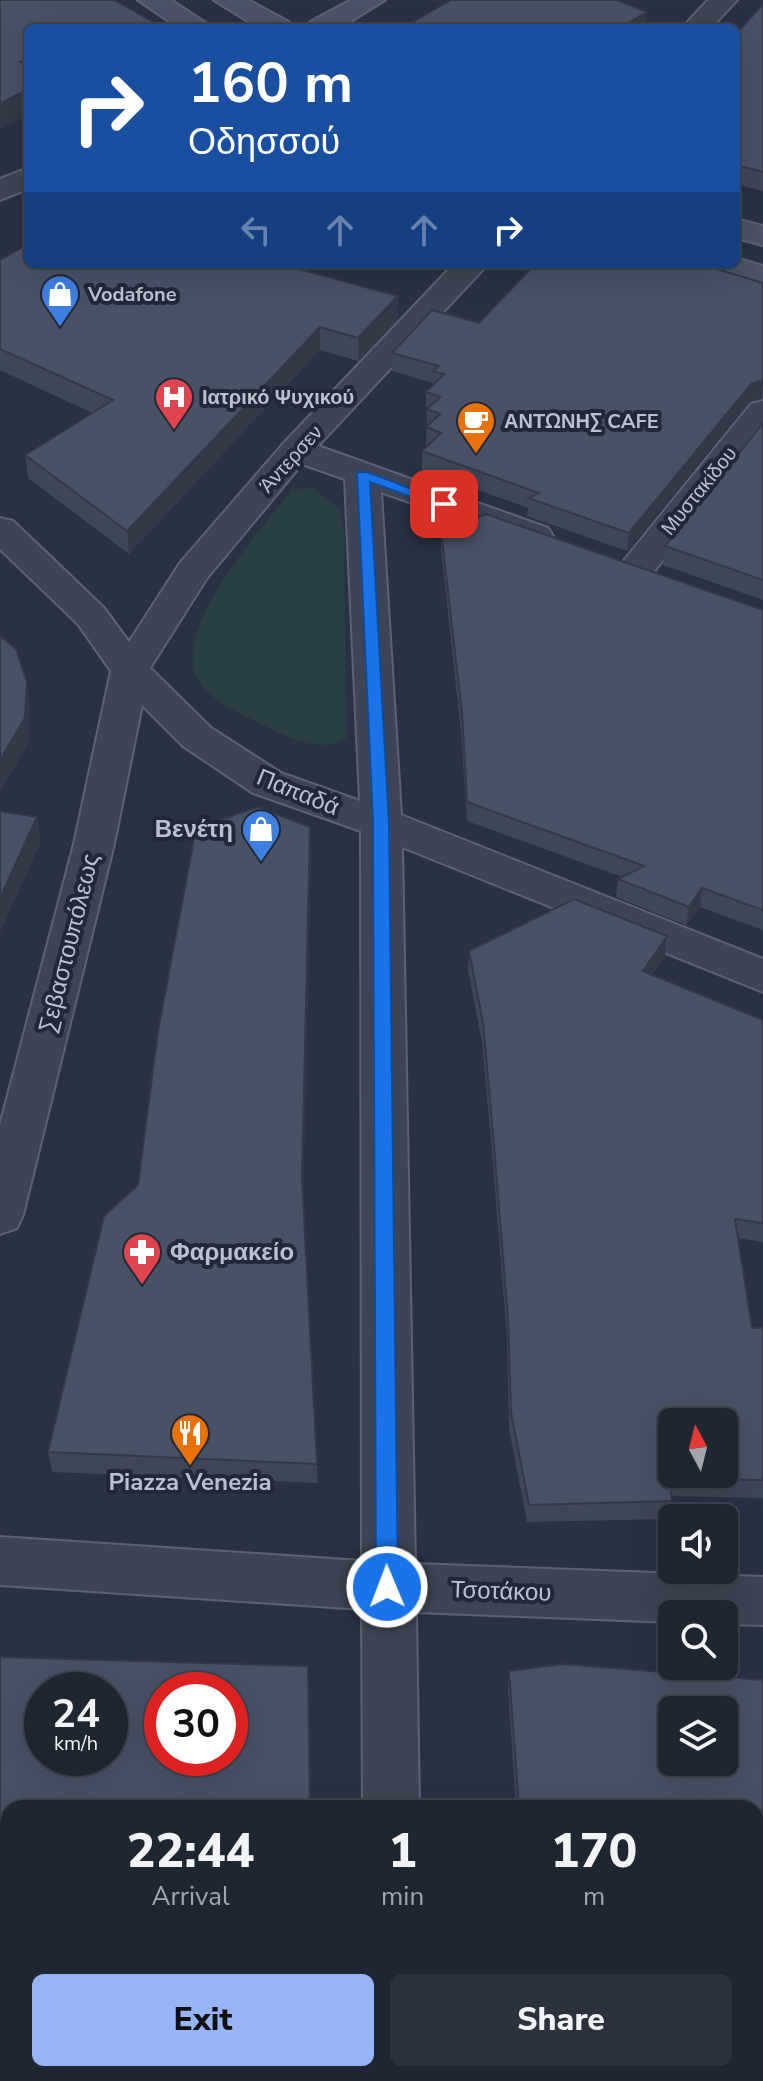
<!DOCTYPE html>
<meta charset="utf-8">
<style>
body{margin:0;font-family:"Nunito Sans",sans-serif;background:#2b323e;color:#f1f3f6;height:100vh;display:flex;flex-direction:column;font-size:30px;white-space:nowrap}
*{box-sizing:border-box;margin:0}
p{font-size:26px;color:#a1a5ac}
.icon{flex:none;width:44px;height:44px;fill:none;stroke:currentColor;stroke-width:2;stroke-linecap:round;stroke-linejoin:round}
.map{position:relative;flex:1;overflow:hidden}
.sheet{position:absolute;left:0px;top:1800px;width:764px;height:282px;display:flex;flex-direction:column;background:#1e2632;border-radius:24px 24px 0 0;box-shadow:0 8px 32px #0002,0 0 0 2px #3c434d}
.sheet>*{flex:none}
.guide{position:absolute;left:24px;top:24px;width:716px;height:244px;border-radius:12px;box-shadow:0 8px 32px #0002,0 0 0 2px #3c434d;background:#1a4fa0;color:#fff;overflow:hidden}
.needle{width:52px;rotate:353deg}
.tools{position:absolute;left:658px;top:1408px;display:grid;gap:16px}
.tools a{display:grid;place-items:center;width:80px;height:80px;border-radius:12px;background:#1e2632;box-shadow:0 8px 32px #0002,0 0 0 2px #3c434d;font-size:40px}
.speed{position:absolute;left:24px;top:1672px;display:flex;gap:16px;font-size:40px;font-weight:700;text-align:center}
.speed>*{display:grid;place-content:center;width:104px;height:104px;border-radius:50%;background:#1e2632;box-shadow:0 8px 32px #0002,0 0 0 2px #3c434d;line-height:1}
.speed small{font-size:20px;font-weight:400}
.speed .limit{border:12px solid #d22;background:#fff;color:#111}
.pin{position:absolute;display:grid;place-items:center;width:68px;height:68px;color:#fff;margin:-34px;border-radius:16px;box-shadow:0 4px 12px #0006}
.me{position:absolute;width:88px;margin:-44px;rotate:359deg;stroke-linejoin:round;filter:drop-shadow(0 0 6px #0008)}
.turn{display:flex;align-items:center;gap:28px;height:168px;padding:0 32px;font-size:36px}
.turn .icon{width:104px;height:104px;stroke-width:2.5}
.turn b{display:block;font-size:56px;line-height:68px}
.lanes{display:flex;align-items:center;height:76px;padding:0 32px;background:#0003;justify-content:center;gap:40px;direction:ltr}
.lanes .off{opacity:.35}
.eta{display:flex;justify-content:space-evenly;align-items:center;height:136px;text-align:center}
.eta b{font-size:48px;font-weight:800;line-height:56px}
.cta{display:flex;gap:16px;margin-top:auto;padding:16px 32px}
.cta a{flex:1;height:92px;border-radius:12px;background:#96b4f6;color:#111;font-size:32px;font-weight:800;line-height:92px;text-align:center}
.cta a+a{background:#2b323e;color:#f1f3f6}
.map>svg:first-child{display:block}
</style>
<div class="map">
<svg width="763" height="2081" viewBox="0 0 763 2081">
<rect width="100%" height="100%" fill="#283243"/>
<path fill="#2a3f44" d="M313,488L340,509L344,528L346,738C320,754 292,739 267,727C245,715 209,702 197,678C171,628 263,528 292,489Z"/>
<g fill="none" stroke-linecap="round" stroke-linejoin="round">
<g stroke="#5b6270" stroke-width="4">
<path id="street" d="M708,0H737L711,28H682Z
M28,168V189L0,200V179Z
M454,264H488L318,446L548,528L553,536L548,544L535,547L381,492L401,815L763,959V992L402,847L415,1564L763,1577V1625L724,1624V1614H672V1622L416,1612L419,1808H363L362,1609L0,1585V1537L362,1561L361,831L253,793L183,746L142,705L114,844L23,1215L17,1228L0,1234V1125L74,844L111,671L78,624L0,549V518L13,521L104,608L129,642L180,563L284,443ZM302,464L345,479L360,801L281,773L211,728L150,668L207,578Z
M763,401V433L648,579L635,582L622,579L617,571L622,563L751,404Z
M366,2074H426V2081H366Z"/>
</g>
<g stroke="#5b6270" stroke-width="4">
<path id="secondary" d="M138,0H171L213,28H179Z
M214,0H248L289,22L293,28H259Z
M351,0H385L340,28H306L310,22Z
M736,219L763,226V245L736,238Z
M736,258L763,266V286L713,271L708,264H736Z"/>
</g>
<use href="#street" fill="#3d4453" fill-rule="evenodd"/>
<use href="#secondary" fill="#4b5366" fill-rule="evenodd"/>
</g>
<path fill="#3e4757" d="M763,4V191L736,184V34Z
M0,260L398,296V319L358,361L320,350L129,554L28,478L25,455L92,413L0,370Z
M763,283V399L749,402L627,551L527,516L528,508L422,470V451L428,446L426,445L427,411L426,410V392L433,385V383L392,371V353L479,323Z
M763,423V600L663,565L665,546Z
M441,531L763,610V930L700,907L686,925L616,897L618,879L622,877L467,821L461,732L441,550Z
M310,827L311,849L303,1196L318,1483L52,1472L48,1452L138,1185Z
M667,936L665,956L652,974L763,1020V1242L738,1238L752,1328H763V1498L671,1496L672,1501L669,1519L527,1522L509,1429L507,1338L491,1141L482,1042L468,970L469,951Z
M509,1671L763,1680V1878L756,1877V1808H516L508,1690Z
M547,2074H736L737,2081H548Z"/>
<path fill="#323947" d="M647,12L645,28H620Z
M28,60V84L20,62Z
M28,89V115L0,129V104Z
M398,296V319L358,361V338Z
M320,327V350L129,554L127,531Z
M763,380L762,398L749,402L627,551L629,533L751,384Z
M27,682L30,707L29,743L0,792V760Z
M37,817L41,842L0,933V898Z
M310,827L311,849L303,1199L302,1178Z
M702,888L700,907L686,925L689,907Z
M667,936L665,956L640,990L643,971Z
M308,1666L309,1687L311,1808H310Z"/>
<path fill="#485265" stroke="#323947" stroke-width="2" fill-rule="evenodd" d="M0,0H114L159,25L149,28H28V60L20,62L28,67V89L0,104Z
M451,0H617L647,12L620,28H406L404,27Z
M763,4V172L736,165V34Z
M28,244V264H281L398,296L358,338L320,327L127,531L25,455L113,400L0,349V260Z
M535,264H700L763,283V380L751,384L629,533L528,498L539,493L422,451L441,433L426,427L440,414L427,409L440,397L426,392L444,374L433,371L439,366L392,353L432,310L479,323Z
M763,423V580L665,546Z
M486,514L763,610V910L702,888L689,907L618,879L644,866L467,802L462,713L441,531Z
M0,636L16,649L27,682L25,718L0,760Z
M258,807L310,827L302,1178L317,1464L48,1452L104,1216L138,1185L158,1031L196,828Z
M0,811L37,817L0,898Z
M574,899L667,936L643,971L763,1020V1223L735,1219L752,1328H763V1480L669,1479L672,1501L529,1505L511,1412L508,1319L492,1122L483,1023L469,951ZM672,1422H724V1474H672Z
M0,1657L308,1666L310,1808H8V2074H313V2081H0ZM42,1690H110V1758H42ZM162,1690H230V1758H162Z
M563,1664L763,1680V1860L756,1859V1808H519L509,1671ZM672,1710H724V1762H672Z
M551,2074H736L737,2081H552Z"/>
<path fill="#1a73e8" stroke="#114b97" stroke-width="2" d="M357,472H367L452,504L439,507L370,482L389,823L398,1587L395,1594L387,1597L380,1594L376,1587L373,823Z"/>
<defs>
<g id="shop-pin" transform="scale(2)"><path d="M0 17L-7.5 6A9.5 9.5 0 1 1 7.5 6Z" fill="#3f7fe0" stroke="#212939"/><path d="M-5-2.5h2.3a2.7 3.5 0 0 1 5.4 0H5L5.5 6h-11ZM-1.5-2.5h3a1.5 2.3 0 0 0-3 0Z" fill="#fff"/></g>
<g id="hospital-pin" transform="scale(2)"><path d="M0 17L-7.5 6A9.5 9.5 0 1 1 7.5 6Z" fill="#e0444e" stroke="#212939"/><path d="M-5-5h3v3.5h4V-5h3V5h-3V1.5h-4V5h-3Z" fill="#fff"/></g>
<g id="cafe-pin" transform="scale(2)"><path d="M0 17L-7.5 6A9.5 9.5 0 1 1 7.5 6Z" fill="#e8710a" stroke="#212939"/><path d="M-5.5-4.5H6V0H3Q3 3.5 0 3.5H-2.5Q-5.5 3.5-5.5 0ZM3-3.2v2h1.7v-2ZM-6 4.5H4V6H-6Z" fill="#fff"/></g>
<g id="pharmacy-pin" transform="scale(2)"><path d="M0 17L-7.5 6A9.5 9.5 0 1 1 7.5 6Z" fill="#e0444e" stroke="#212939"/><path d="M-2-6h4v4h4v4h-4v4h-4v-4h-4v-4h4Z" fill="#fff"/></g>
<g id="restaurant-pin" transform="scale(2)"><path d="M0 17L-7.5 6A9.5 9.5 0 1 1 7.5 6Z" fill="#e8710a" stroke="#212939"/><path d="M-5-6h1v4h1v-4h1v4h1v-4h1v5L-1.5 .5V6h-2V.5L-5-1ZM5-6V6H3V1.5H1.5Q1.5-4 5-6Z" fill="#fff"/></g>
</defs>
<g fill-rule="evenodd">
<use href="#shop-pin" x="60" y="294"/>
<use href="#hospital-pin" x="174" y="397"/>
<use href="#cafe-pin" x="476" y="421"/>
<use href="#shop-pin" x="261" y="829"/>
<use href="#pharmacy-pin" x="142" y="1252"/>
<use href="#restaurant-pin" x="190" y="1433"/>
</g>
<g text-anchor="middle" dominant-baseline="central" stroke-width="8" stroke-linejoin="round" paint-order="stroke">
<g font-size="20" font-weight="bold" fill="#bac0cd" stroke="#212939" text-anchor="start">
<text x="88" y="294">Vodafone</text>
<text x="202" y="397">Ιατρικό Ψυχικού</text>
<text x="504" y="421">ΑΝΤΩΝΗΣ CAFE</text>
</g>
<g font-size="20" fill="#bac0cd" stroke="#212939">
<text transform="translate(291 459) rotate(-48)">Άντερσεν</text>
<text transform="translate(699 491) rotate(-51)">Μυστακίδου</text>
</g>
<g font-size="24" fill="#bac0cd" stroke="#212939">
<text transform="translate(298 792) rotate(22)">Παπαδά</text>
<text transform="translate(69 943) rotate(-76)">Σεβαστουπόλεως</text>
<text transform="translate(501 1591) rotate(2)">Τσοτάκου</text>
</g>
<g font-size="24" font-weight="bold" fill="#bac0cd" stroke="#212939" text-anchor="end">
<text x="233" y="829">Βενέτη</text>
<text x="170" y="1252" text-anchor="start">Φαρμακείο</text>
<text x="190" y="1482" text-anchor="middle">Piazza Venezia</text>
</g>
</g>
</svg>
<div class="tools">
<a><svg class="needle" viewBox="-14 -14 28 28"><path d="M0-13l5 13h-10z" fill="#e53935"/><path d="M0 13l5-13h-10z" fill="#a1a5ac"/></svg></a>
<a><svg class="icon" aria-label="sound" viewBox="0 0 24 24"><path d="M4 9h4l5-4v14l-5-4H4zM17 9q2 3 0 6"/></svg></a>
<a><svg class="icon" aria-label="search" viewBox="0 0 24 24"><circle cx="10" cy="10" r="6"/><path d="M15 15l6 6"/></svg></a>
<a><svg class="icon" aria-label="layers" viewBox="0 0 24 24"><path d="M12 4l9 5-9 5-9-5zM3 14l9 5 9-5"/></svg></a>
</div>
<div class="speed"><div>24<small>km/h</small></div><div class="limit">30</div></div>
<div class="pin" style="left:444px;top:504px;background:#d93025"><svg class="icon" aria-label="arrive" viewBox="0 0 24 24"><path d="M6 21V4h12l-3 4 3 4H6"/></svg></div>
<svg class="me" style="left:387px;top:1587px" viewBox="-20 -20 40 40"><circle r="17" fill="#1a73e8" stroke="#fff" stroke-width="3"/><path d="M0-11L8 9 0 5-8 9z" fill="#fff"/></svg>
<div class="guide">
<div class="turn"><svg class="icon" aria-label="right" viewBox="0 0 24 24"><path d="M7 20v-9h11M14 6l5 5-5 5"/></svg><div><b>160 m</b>Οδησσού</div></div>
<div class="lanes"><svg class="icon off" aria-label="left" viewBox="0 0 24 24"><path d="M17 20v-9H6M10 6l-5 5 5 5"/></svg><svg class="icon off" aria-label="ahead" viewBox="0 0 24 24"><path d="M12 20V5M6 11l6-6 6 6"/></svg><svg class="icon off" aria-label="ahead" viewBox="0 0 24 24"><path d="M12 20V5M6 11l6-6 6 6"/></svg><svg class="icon" aria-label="right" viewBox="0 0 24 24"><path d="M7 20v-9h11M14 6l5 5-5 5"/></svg></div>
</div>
<section class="sheet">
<div class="eta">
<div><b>22:44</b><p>Arrival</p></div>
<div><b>1</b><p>min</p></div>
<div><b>170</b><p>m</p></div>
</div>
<div class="cta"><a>Exit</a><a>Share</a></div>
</section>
</div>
